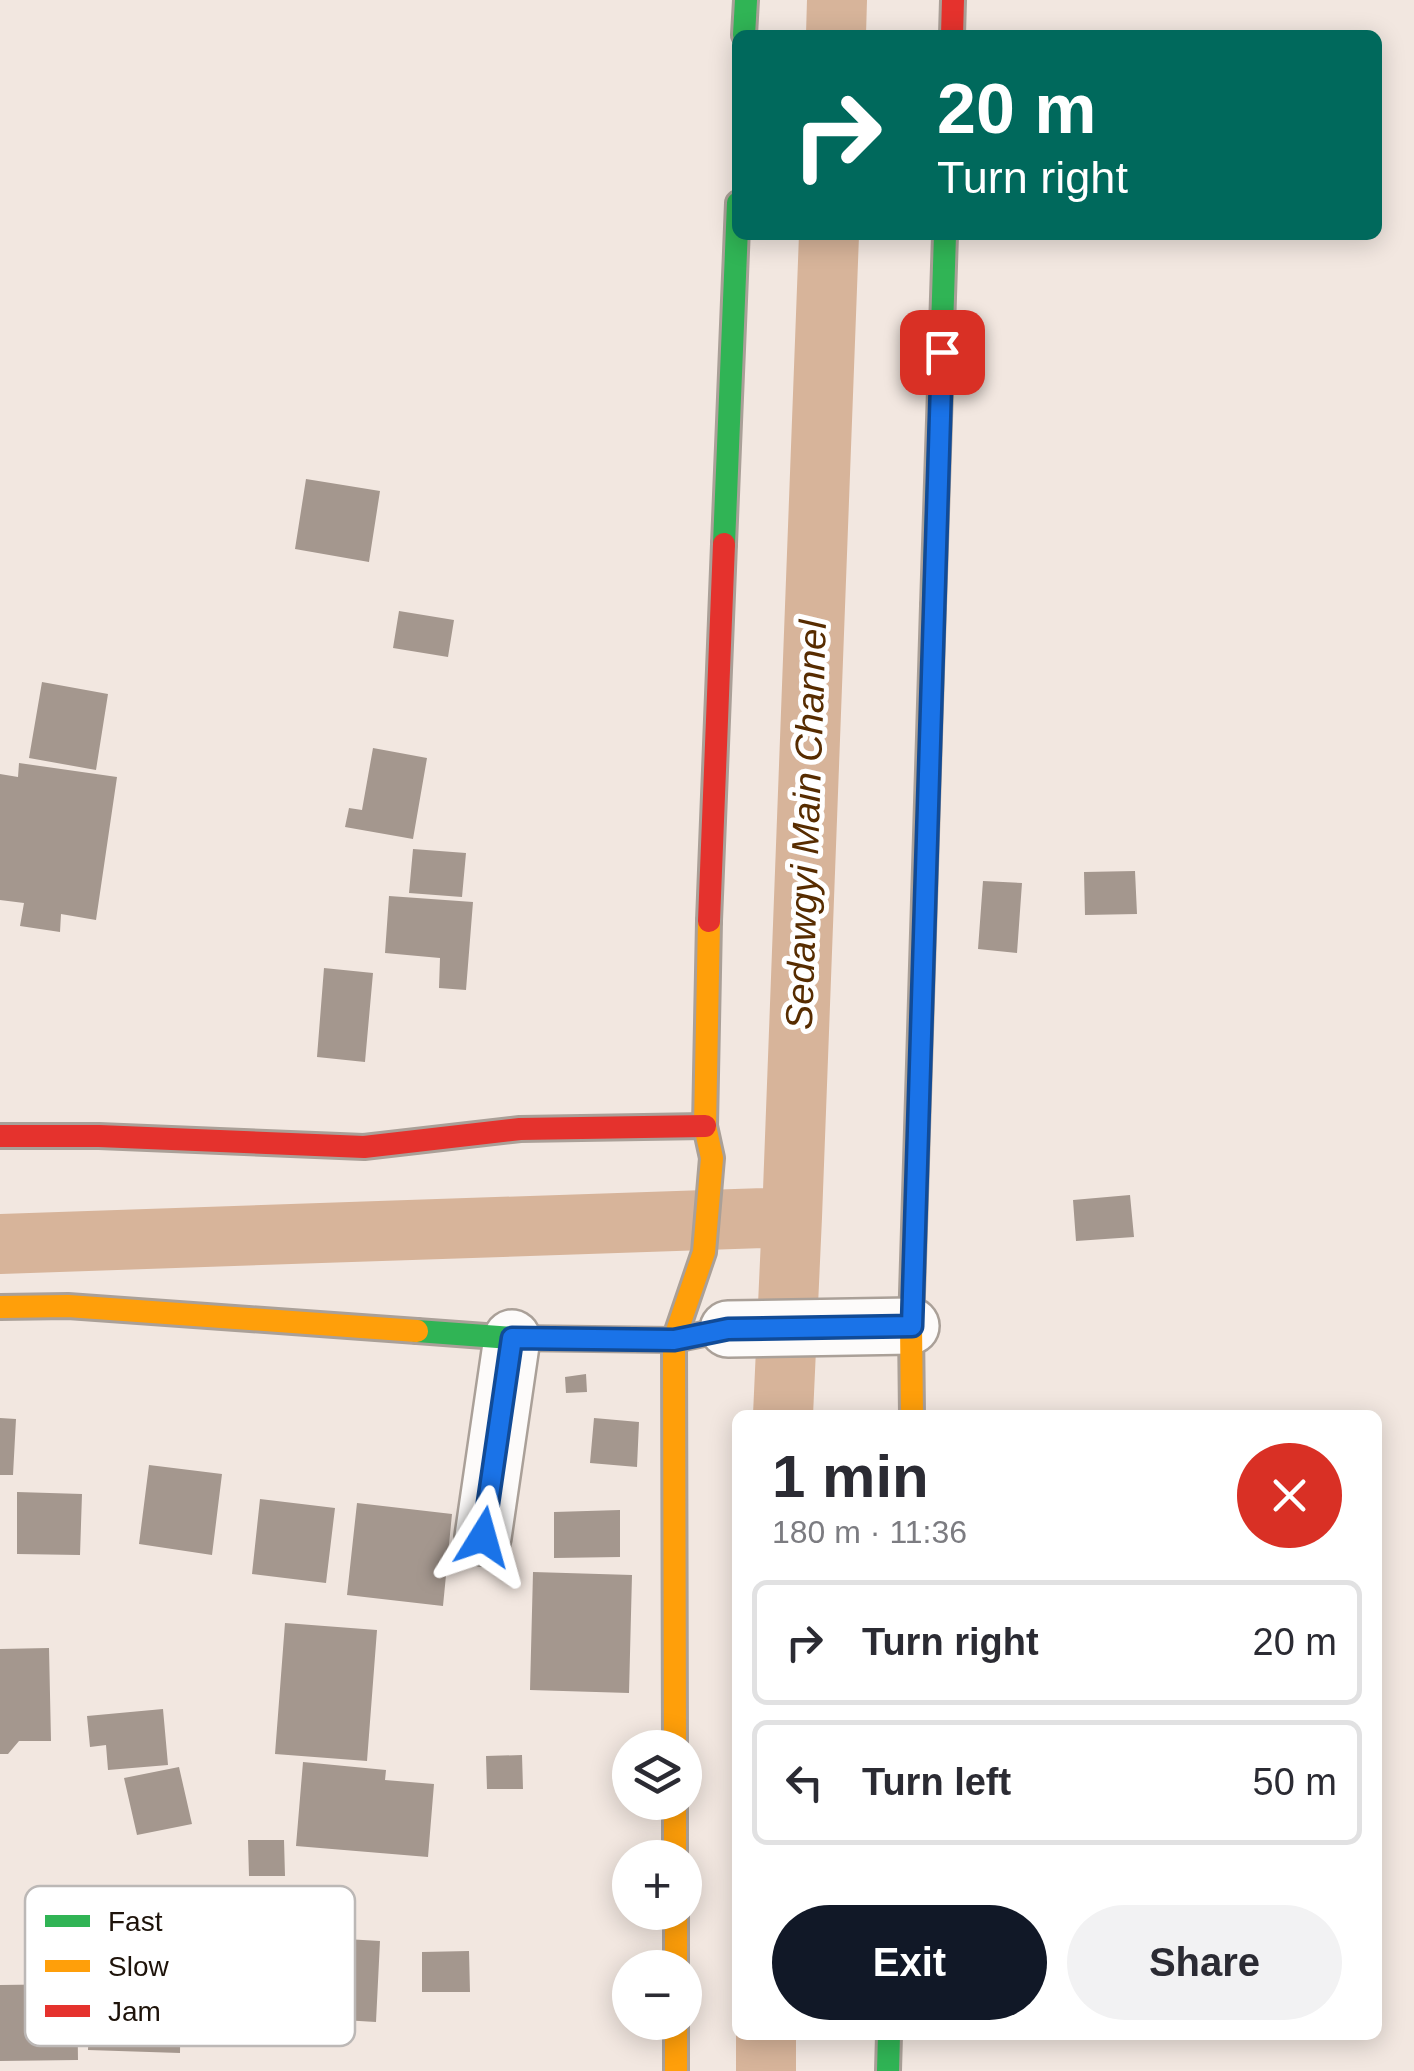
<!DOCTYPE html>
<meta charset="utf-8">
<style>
body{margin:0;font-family:Helvetica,sans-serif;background:#f2f2f3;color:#2b2b33;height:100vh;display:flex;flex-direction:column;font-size:38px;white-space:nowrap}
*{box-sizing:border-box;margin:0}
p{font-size:32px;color:#7c7c81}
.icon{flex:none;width:55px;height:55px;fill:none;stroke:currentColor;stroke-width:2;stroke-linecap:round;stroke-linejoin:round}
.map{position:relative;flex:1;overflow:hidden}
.sheet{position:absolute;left:732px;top:1410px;width:650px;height:630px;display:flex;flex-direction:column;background:#fff;border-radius:15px;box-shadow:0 5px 25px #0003}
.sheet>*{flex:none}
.banner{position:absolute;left:732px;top:30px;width:650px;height:210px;border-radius:15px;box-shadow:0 5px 25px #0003;background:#00695c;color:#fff;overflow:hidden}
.controls{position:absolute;left:612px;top:1730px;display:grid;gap:20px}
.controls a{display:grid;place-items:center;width:90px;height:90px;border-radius:50%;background:#fff;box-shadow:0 5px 25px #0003;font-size:50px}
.pin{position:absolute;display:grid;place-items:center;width:85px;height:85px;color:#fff;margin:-42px;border-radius:20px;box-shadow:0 5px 15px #0006}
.me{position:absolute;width:110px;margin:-55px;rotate:8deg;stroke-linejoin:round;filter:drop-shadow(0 0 8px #0008)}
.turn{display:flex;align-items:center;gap:35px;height:210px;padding:0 40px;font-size:45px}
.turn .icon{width:130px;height:130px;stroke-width:2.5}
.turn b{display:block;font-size:70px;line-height:85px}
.round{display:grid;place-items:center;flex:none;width:105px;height:105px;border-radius:52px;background:#f2f2f3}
.summary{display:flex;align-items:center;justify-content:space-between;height:170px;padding:0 40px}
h1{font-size:60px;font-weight:700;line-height:75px}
.primary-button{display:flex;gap:20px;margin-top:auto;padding:20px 40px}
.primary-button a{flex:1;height:115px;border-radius:60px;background:#111827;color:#fff;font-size:40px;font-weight:700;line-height:115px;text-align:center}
.primary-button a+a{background:#f2f2f3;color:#2b2b33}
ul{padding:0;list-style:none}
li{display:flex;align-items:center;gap:30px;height:125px;margin:0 20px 15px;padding:0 20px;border:5px solid #e1e1e2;border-radius:15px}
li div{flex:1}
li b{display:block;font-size:38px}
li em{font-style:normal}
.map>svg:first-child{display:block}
</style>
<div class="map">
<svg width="1414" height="2071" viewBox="0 0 1414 2071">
<rect width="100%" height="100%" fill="#f2e7e0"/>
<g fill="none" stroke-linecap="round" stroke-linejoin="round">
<path stroke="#d7b49a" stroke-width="60" d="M836,35L837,0
M0,1244L792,1217
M783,1415L792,1217L829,235
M766,2071V2035"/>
</g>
<path fill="#a4978e" d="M306,479L380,491L369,562L295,549Z
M399,611L454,620L448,657L393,648Z
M42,682L108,694L96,770L29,758Z
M373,748L427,758L413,839L345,827L349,808L362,810Z
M19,763L117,777L96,920L61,914L60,932L20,926L24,903L0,900V774L18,777Z
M413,849L466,853L462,897L409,893Z
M1135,871L1137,914L1085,915L1084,872Z
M983,881L1022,883L1017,953L978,949Z
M389,896L473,902L466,990L439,988L440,958L385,953Z
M324,968L373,973L365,1062L317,1057Z
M1130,1195L1134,1237L1076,1241L1073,1200Z
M586,1374L587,1392L566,1393L565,1377Z
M0,1418L16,1419L13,1475H0Z
M594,1418L639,1422L637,1467L590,1463Z
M149,1465L222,1474L212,1555L139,1544Z
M17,1492L82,1494L80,1555L17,1554Z
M260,1499L335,1508L326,1583L252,1574Z
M357,1503L452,1514L443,1606L347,1595Z
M620,1510V1557L554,1558V1512Z
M533,1572L632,1575L629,1693L530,1690Z
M285,1623L377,1630L367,1761L275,1754Z
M49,1648L51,1741H19L8,1754H0V1649Z
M163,1709L168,1765L108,1770L106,1745L90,1747L87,1716Z
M522,1755L523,1789H487L486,1756Z
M303,1762L386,1770L385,1780L434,1784L428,1857L296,1846Z
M179,1767L192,1824L137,1835L124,1778Z
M248,1840H284L285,1876H249Z
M295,1936L380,1941L376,2022L259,2015L263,1943L294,1945Z
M469,1951L470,1992H422V1952Z
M91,1965L181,1968L180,2053L88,2050Z
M77,1984L78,2060L0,2061V1985Z"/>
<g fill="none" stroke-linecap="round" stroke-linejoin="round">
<g stroke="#aaa098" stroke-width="60">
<path id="street" d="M728,1329L911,1326
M483,1537L512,1338"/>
</g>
<g stroke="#aaa098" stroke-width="28">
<path id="fast" d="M744,35L746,0
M724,544L738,203
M933,606L945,235
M417,1331L512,1338L674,1340L728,1329
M888,2071L889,2035"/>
</g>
<g stroke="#aaa098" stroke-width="28">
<path id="slow" d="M0,1307L68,1306L417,1331
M912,1415L911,1326L933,606
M675,1748L674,1340L704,1252L712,1158L705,1126L709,921
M675,1802V1858
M676,1912V1968
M676,2022V2071"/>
</g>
<g stroke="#aaa098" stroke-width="28">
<path id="jam" d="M952,35L953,0
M709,921L724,544
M0,1136H99L364,1147L520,1129L705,1126"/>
</g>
<use href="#street" stroke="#fdfbfa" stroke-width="55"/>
<use href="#fast" stroke="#30b455" stroke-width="22"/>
<use href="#slow" stroke="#ff9f0a" stroke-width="22"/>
<use href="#jam" stroke="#e5322d" stroke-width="22"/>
</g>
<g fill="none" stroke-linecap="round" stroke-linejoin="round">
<g stroke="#114b97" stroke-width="25">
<path id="route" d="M483,1537L512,1338L674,1340L728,1329L912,1326L942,352"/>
</g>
<use href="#route" stroke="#1a73e8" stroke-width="18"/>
</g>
<g text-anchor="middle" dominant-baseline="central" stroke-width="10" stroke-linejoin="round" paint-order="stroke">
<g font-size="38" font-style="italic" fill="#572c00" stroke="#fff">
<text transform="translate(806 825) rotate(-88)">Sedawgyi Main Channel</text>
</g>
</g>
<rect x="25" y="1886" width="330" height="160" rx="15" fill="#fff" stroke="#bcb8b6" stroke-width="2.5"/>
<rect x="45" y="1915" width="45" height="12" fill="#30b455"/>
<rect x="45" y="1960" width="45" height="12" fill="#ff9f0a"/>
<rect x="45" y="2005" width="45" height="12" fill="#e5322d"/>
<g font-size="28" fill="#1e130a">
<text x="108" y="1931">Fast</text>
<text x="108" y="1976">Slow</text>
<text x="108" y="2021">Jam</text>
</g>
</svg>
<div class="controls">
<a><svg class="icon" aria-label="layers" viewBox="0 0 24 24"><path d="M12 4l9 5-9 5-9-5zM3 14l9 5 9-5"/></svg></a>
<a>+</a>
<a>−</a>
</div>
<div class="pin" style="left:942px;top:352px;background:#d93025"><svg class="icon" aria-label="arrive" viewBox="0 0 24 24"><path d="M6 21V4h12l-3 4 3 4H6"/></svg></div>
<svg class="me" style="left:483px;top:1537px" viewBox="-20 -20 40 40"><path d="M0-17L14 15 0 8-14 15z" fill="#1a73e8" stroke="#fff" stroke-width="4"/></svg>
<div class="banner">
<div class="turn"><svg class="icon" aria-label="right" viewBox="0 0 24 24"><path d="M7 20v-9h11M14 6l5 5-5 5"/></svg><div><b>20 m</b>Turn right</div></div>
</div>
<section class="sheet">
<div class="summary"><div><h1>1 min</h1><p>180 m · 11:36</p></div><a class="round" style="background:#d93025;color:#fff"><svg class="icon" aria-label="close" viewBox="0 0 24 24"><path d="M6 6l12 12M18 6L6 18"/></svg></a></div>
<ul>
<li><svg class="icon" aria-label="right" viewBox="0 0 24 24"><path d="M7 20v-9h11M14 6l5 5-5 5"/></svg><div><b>Turn right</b></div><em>20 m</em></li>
<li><svg class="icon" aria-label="left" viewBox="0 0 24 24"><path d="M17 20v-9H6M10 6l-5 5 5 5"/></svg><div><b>Turn left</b></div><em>50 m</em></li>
</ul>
<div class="primary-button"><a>Exit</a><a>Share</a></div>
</section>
</div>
